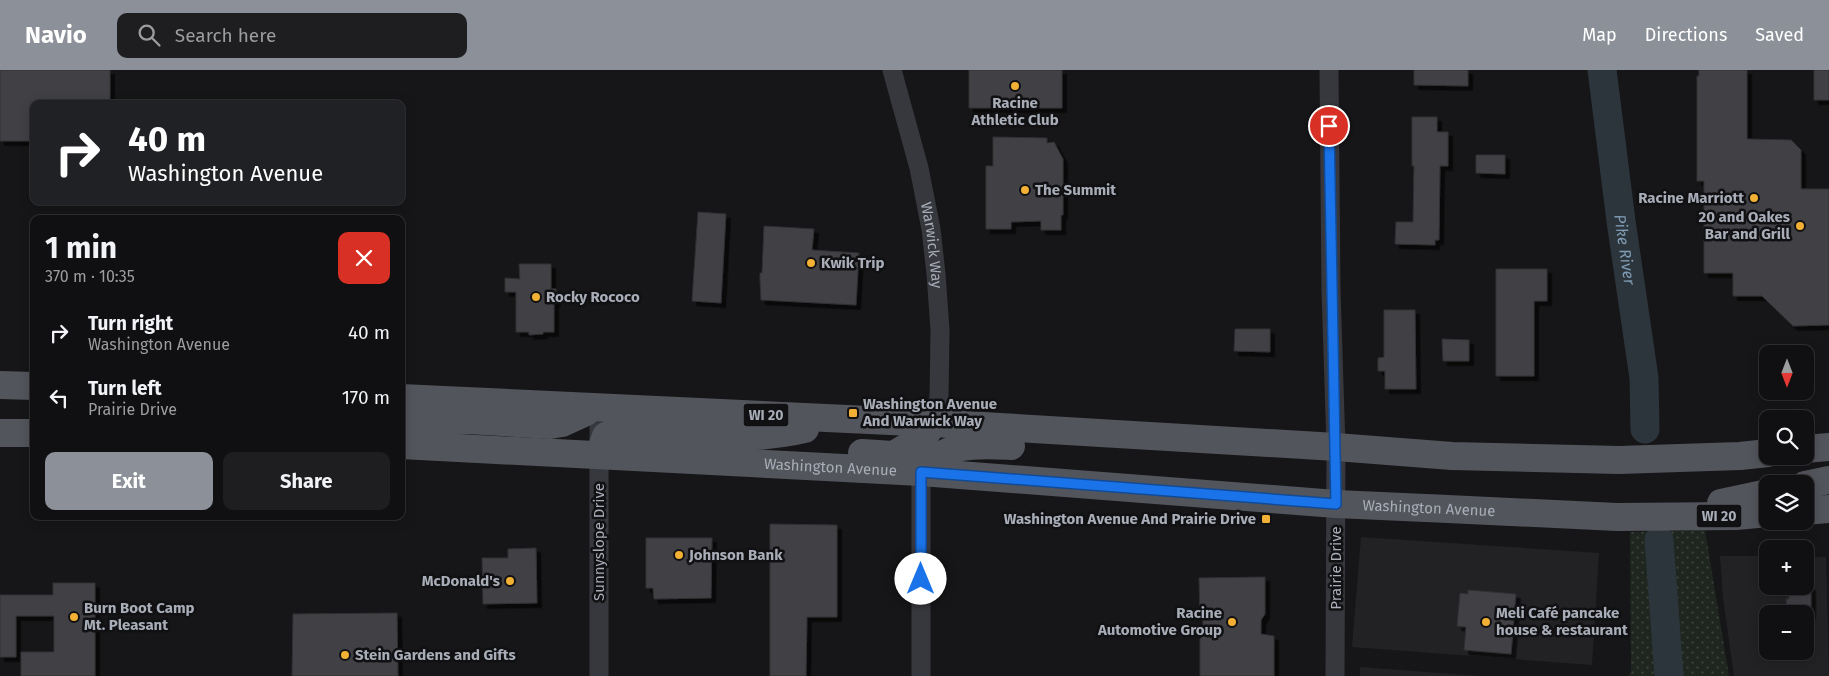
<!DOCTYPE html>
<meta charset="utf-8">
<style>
body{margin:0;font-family:"Fira Sans",sans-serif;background:#1e1e20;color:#f1f3f6;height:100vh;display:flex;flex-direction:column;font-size:19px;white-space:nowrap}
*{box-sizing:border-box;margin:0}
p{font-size:16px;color:#9c9d9f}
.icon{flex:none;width:28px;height:28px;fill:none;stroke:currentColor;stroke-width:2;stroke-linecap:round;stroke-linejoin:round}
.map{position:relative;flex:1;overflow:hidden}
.details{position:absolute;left:30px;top:145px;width:375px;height:305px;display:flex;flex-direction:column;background:#101012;border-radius:10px;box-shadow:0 2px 12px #0003,0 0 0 1px #303032}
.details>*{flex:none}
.guide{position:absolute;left:30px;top:30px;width:375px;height:105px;border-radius:10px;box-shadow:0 2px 12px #0003,0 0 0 1px #303032;background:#202124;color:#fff;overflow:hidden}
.needle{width:32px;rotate:180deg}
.controls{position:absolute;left:1759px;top:275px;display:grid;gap:10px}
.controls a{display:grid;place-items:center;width:55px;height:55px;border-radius:10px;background:#101012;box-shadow:0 2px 12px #0003,0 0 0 1px #303032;font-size:25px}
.pin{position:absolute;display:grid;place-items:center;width:42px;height:42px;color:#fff;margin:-21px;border:2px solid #fff;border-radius:50%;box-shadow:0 1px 5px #0007}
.me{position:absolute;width:55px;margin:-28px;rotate:0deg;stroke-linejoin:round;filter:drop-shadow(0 0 4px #0008)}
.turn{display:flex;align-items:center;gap:18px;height:105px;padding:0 15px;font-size:22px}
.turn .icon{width:65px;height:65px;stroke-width:2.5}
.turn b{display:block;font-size:35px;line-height:42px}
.round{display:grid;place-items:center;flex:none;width:52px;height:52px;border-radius:10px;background:#1e1e20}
.head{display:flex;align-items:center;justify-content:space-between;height:85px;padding:0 15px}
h1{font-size:30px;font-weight:700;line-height:38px}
.action{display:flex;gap:10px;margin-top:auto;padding:10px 15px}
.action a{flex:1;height:58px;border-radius:10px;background:#8c9099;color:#fff;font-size:20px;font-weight:700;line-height:58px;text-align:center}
.action a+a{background:#1e1e20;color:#f1f3f6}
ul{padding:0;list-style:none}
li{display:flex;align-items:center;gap:15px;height:65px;padding:0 15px}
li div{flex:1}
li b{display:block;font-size:19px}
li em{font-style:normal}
header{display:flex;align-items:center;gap:30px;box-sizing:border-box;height:70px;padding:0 25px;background:#8c9099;color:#fff}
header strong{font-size:24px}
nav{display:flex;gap:28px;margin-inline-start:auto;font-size:18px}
.search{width:350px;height:45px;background:#1e1e20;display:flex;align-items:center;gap:12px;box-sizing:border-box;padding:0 18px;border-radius:10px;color:#9c9d9f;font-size:19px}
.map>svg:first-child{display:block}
</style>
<header>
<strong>Navio</strong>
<div class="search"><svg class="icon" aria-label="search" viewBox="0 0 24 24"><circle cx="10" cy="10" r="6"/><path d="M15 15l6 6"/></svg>Search here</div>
<nav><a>Map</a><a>Directions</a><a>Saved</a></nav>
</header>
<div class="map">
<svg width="1829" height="606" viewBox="0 0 1829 606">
<defs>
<pattern id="park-dots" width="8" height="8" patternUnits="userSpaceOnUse" patternTransform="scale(1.25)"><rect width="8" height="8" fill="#1e261f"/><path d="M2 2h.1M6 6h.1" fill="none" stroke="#3c433d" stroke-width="1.8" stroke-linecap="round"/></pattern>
<filter id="shadow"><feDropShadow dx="4.5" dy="4.5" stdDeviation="0" flood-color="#0009"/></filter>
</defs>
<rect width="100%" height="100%" fill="#161618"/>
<path fill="#222225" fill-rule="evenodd" d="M1361,467L1599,483L1592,595L1352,577Z
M1720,486H1767L1768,516H1805V487H1826L1829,606H1734L1723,528ZM1768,544H1805V581H1768Z
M1360,597L1480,606H1360Z"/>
<path fill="url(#park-dots)" d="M1705,460L1729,606H1629L1631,602L1630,462Z"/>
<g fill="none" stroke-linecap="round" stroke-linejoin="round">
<g stroke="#2c353c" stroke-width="29">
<path id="s1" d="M1602,0L1621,151L1644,308L1645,359"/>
<path d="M1659,470L1669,606"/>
</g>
</g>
<path fill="#404145" stroke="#303034" filter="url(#shadow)" d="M0,0H110V34H34V71H0Z
M969,0H1062V38H969Z
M1414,0H1468V16L1414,15Z
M1699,0H1747V69L1791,70L1801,80V119H1829V255L1793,256L1762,226H1733V203H1704V111H1697V6H1699Z
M1814,0H1829V30H1814Z
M1412,47H1437V62H1448V96H1440L1439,170H1435V175L1395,174L1396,152H1413L1414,96H1412Z
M993,67L1047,68V73L1054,72L1063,89V145H1061V160H1041V151L1011,152V159H986V96H993Z
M1476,85H1505V104L1476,103Z
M698,142L726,144L721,233L692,231Z
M764,156L814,159L812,180L859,183L856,235L761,230L760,210V203H762Z
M519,194H551V219H556V232H554V262H543V264L529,265V262H516V222H505V208L520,209Z
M1496,199H1547V231H1534V306H1496Z
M1384,240H1415L1416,319H1385V301H1378V288L1384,287Z
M1235,259H1270V282L1234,281Z
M1442,269L1469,270V291H1443Z
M770,454L837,455V547H807L806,606H770Z
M646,468H712L711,528L654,529L653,518H646Z
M536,478L537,533L483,534L482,488H508V479Z
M1265,507V544L1261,550V564L1274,566V606H1200V569L1203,566V552L1200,545L1199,508Z
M53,513H95V606H21V582H54V546H16V587H0V525H53Z
M1789,516H1811V544H1787L1786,529H1789Z
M1468,520L1516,524L1511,584L1464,580L1466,557L1457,556L1460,523L1468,524Z
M397,543L398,606H292L293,544Z"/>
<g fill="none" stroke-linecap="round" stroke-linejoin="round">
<g stroke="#37383d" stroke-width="19">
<path id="s2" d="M892,0L919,98L931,159L936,204L940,260L939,327L933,353"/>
<path d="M1329,0L1331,220L1336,377L1335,606"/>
<path d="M599,338V606"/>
<path d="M921,402V606"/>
</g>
<g stroke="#53555c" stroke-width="28">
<path d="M0,315L34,316"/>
<path d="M401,328L933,353L1336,377L1452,386L1619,390L1740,386L1768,383"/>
<path d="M401,355L468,350L550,355L562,353L586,342"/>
<path d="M0,363H34"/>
<path id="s3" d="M401,375L921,402L1336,434L1448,439L1617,447L1736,446L1768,443"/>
<path d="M1805,379L1829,377"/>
<path d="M862,383L893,385L924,367L933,353"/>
<path d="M599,385L606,366L612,363L622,361C683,365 746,373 805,359"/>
<path d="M921,402C949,372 973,374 1011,376"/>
<path d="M1805,415L1829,410"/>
<path d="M1721,433L1768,423"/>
<path d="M1805,441L1829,439"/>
</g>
</g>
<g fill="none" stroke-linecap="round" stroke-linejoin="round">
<g stroke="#114b97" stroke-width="12">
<path id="route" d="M921,509V402L1336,434L1329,56"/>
</g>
<use href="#route" stroke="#1a73e8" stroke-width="9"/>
</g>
<g fill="#f2b134" stroke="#111113" stroke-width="2">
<circle cx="1015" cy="16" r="5"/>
<circle cx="1025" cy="120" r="5"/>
<circle cx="1754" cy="128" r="5"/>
<circle cx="1800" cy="156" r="5"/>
<circle cx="811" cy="193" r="5"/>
<circle cx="536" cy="227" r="5"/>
<rect x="848" y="338" width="10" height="10" rx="2.5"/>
<rect x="1261" y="444" width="10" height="10" rx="2.5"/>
<circle cx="679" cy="485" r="5"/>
<circle cx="510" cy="511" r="5"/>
<circle cx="74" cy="547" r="5"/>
<circle cx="1232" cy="552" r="5"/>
<circle cx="1486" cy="552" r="5"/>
<circle cx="345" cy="585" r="5"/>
</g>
<g text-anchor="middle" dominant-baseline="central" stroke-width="5" stroke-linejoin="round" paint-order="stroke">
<g fill="#111113" stroke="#7b7e86" stroke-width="1">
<rect x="743.5" y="333.5" width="45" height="23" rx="4"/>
<rect x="1696.5" y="434.5" width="45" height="23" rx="4"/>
</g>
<g font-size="14" font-weight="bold" fill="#a8adb8">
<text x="766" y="345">WI 20</text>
<text x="1719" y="446">WI 20</text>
</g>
<g font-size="15" font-weight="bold" fill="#a8adb8" stroke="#111113" text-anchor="start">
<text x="1015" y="33" text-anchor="middle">Racine<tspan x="1015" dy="17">Athletic Club</tspan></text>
<text x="1035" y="120">The Summit</text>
<text x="1744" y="128" text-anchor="end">Racine Marriott</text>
<text x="1790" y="147" text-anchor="end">20 and Oakes<tspan x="1790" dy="17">Bar and Grill</tspan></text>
<text x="821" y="193">Kwik Trip</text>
<text x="546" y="227">Rocky Rococo</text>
<text x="863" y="334">Washington Avenue<tspan x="863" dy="17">And Warwick Way</tspan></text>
<text x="1256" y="449" text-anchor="end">Washington Avenue And Prairie Drive</text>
<text x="689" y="485">Johnson Bank</text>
<text x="500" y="511" text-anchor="end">McDonald's</text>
<text x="84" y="538">Burn Boot Camp<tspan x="84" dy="17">Mt. Pleasant</tspan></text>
<text x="1222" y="543" text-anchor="end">Racine<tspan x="1222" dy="17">Automotive Group</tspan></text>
<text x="1496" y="543">Meli Café pancake<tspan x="1496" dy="17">house &amp; restaurant</tspan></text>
<text x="355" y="585">Stein Gardens and Gifts</text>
</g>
<g font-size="15" fill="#a8adb8" stroke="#111113">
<text stroke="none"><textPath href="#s2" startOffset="180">Warwick Way</textPath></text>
<text stroke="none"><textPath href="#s3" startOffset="430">Washington Avenue</textPath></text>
<text stroke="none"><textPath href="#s3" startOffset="1030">Washington Avenue</textPath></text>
<text transform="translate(599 472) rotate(-90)">Sunnyslope Drive</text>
<text transform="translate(1336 498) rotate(-90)">Prairie Drive</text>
</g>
<g font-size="16" font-style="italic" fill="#7f9bb3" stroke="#111113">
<text stroke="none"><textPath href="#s1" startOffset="181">Pike River</textPath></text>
</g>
</g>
</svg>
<div class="controls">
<a><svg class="needle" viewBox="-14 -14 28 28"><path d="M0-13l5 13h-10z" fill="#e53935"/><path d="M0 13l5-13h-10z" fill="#9c9d9f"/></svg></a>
<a><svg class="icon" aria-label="search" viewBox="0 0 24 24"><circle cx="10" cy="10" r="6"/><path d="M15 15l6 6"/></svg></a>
<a><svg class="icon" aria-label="layers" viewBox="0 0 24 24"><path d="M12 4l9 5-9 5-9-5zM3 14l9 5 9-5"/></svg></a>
<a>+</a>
<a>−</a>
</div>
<div class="pin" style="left:1329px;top:56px;background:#d93025"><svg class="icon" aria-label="arrive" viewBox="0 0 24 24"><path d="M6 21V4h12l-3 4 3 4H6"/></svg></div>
<svg class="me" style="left:921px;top:509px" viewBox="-20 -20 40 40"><circle r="19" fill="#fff"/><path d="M0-13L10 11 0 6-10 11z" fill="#1a73e8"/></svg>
<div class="guide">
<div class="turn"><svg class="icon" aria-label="right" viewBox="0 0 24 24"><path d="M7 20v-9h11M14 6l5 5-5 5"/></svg><div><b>40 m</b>Washington Avenue</div></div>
</div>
<section class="details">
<div class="head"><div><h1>1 min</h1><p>370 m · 10:35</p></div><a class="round" style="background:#d93025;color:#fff"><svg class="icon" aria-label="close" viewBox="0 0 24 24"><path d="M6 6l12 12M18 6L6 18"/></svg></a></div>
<ul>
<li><svg class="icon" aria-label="right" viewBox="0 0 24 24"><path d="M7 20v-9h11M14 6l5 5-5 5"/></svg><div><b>Turn right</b><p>Washington Avenue</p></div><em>40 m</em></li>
<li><svg class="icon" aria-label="left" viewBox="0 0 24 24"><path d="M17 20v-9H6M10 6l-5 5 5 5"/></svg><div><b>Turn left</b><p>Prairie Drive</p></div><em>170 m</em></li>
</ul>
<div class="action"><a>Exit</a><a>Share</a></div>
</section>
</div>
